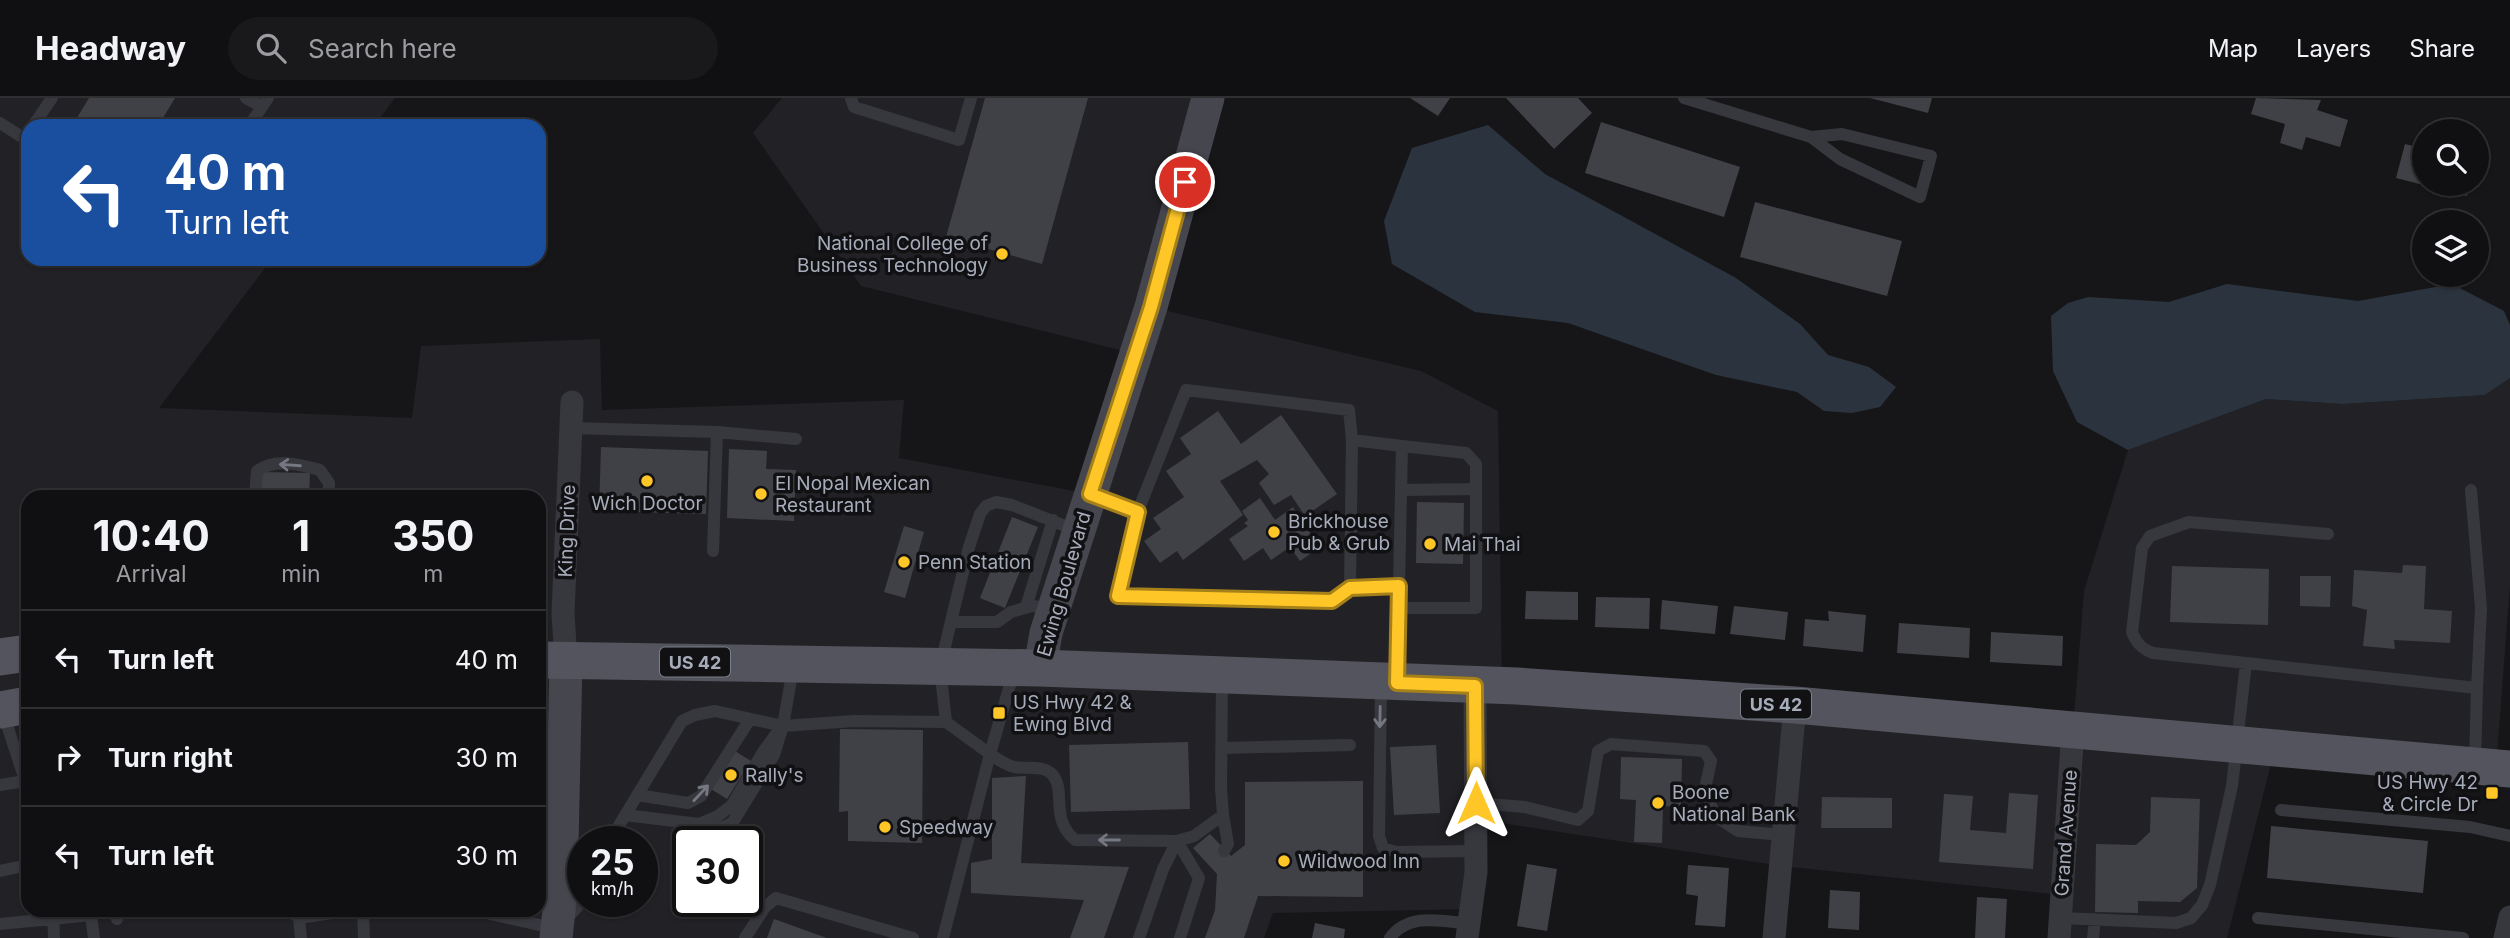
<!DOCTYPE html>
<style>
body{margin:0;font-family:Inter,sans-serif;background:#19191c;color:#f1f3f6;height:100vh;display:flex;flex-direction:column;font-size:26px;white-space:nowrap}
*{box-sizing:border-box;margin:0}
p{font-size:23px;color:#9c9da0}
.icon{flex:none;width:38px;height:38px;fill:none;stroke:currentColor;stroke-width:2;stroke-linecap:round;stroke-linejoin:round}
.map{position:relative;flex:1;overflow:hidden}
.panel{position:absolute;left:21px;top:392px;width:525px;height:427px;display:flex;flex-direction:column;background:#101013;border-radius:21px;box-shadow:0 2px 5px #0004,0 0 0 2px #303033}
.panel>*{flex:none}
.guide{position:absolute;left:21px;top:21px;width:525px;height:147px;border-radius:21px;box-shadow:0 2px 5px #0004,0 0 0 2px #303033;background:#1a4fa0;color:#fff;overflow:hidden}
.controls{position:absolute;left:2412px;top:21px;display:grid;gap:14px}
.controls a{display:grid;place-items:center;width:77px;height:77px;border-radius:50%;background:#101013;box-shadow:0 2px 5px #0004,0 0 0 2px #303033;font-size:35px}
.speed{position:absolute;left:567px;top:728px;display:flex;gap:14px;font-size:35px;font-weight:700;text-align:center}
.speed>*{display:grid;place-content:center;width:91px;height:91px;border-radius:50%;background:#101013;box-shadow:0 2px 5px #0004,0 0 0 2px #303033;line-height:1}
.speed small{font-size:18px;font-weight:400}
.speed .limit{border:4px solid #111;border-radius:10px;background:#fff;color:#111}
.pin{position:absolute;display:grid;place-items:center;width:60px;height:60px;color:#fff;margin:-30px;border:4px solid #fff;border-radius:50%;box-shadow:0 2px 7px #0007}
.me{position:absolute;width:77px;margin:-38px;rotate:0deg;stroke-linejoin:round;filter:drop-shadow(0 0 5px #0008)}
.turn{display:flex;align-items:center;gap:24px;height:147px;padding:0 28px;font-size:32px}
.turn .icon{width:91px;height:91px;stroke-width:2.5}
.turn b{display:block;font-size:49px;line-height:60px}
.eta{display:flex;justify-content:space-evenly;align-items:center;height:119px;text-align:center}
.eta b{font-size:42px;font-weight:700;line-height:49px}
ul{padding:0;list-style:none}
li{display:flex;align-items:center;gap:21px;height:98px;padding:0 28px;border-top:2px solid #303033}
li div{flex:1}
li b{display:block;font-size:26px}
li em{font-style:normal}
header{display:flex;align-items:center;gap:42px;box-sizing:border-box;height:98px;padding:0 35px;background:#101013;border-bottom:2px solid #303033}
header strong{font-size:33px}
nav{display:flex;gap:38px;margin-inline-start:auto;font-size:24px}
.search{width:490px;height:63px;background:#19191c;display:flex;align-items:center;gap:18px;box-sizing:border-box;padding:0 24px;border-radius:38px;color:#9c9da0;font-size:26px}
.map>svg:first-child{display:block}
</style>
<header>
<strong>Headway</strong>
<div class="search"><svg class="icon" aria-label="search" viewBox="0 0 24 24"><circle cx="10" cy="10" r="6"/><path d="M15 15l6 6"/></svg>Search here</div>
<nav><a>Map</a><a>Layers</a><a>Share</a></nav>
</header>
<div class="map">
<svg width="2510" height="840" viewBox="0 0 2510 840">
<rect width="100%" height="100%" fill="#161619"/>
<path fill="#222226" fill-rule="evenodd" d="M0,0H395L374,28H28V161H272L159,310L412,320L421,248L600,241L602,312L904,302L899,360L1090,396L1136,256L861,188L753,35L782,0H1208L1151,209L1421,273L1498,313L1502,587L2073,631L2084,493L2128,352L2266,301L2343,306L2485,297L2510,280V487L2496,670L2275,650L2227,840H2059L2062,797L1781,768L1476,721L1473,811L1273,815L1264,840H0ZM28,399H539V812H28ZM583,744H642V803H583ZM688,744H747V803H688Z"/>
<path fill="#2b343e" d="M1488,27L1545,76L1736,180L1800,226L1828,257L1869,269L1896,289L1880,309L1852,315L1824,313L1797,294L1716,277L1568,225L1475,214L1392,166L1384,123L1412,50Z
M2227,186L2358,203L2452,186L2504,213L2510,227V280L2485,297L2343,306L2266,301L2128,352L2077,324L2053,273L2051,218L2068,205L2088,199L2169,204Z"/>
<path fill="#404146" d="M89,0H175L158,28H72Z
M985,0H1088L1042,166L946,139Z
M1410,0H1450L1438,18Z
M1506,0H1578L1592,15L1554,51Z
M1870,0H1932L1928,15Z
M2256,0L2321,2L2317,12L2348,22L2340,49L2306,39L2302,52L2280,45L2285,26L2251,16Z
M1601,24L1740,69L1724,119L1585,75Z
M2405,46L2424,51V86H2470L2467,98L2396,80Z
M1755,104L1902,143L1887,198L1740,159Z
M1218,313L1241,346L1281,317L1337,396L1305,418L1291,397L1274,407L1259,385L1269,376L1257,362L1220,383L1243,417L1183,462L1177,453L1160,465L1144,443L1161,431L1153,420L1184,399L1166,373L1191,356L1180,340Z
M601,349L708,353L706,416L599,413Z
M729,351L767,353L766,371L796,372L794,423L727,420Z
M260,374L310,375L309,399H260Z
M1260,400L1275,422L1293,409L1320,449L1300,463L1290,449L1271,462L1263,450L1244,463L1229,441L1248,428L1244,425L1248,422L1242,413Z
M1417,404L1464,405L1463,466L1416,465Z
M1012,419L1038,429L1005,510L980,500Z
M904,428L924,434L905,500L884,494Z
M2403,467L2426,468L2424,511L2452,513L2450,545L2394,542L2395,551L2363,548L2367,512L2352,508L2354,472L2402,475Z
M2172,468L2269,471L2268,527L2170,524Z
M2300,478H2331L2330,509L2300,508Z
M1526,493L1578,494V522L1525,521Z
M1596,499L1650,500L1649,531L1595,529Z
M1662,502L1718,508L1715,536L1660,531Z
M1734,508L1788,514L1785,542L1730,536Z
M1828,513L1866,517L1863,554L1803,548L1805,521L1829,523Z
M1899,525L1970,530L1969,560L1897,555Z
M1991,534L2063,538L2062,568L1990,564Z
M840,631L923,632L922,745L848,743V713L839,714Z
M1188,644L1190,711L1071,714L1069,647Z
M1436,647L1440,715L1394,717L1390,649Z
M735,653L751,663L727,701L711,691Z
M1621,659L1682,661L1681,709L1663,708L1662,745L1634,744L1636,702L1620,701Z
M1026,678L1021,765L1129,769L1104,840H1070L1084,802L971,795V765L992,761V680Z
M1363,683V799L1258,798L1244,840H1205L1215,812L1217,776L1193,750L1210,736L1231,758L1245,747V684Z
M2009,695L2038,697L2033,771L1939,764L1944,696L1973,698L1970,732L2006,735Z
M1822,699L1892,700V730H1821Z
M2151,699L2200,701L2197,790L2180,804L2138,803V815L2095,814L2096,746L2136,747L2150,734Z
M2271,728L2428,743L2423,795L2267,780Z
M1527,766L1557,771L1547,833L1517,828Z
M1688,767L1729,770L1725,829L1695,827L1698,798L1686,796Z
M1830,792L1860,794L1859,832L1828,830Z
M1977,799L2007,801L2005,840H1975Z
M774,821L827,840H767Z
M1315,825L1345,831L1344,840H1312Z"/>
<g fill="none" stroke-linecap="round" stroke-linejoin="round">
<path stroke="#37383e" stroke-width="12" d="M246,0L262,9
M851,0L854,9L959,42L971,0
M1684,0L1811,39L1840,61L1920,99L1931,58L1842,36L1811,39
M0,25L25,41L28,36
M33,28L52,0
M249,28L268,0
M571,330L717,334L796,341
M1352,342L1402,348L1397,581
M1401,392L1476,391
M2471,392L2481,510L2477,590
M1093,397L1138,413
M255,399L257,373C276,359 300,367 320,372L329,385V399
M2328,436L2189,424L2150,438L2142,450L2132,534C2136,545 2142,551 2153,555L2477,590L2475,664
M713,453L717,334
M1350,490L1352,342L1349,312L1186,292L1138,413L1118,498L1332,503L1350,490L1399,488
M1026,509L1053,422
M1398,510H1476V366L1466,355L1402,348
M951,524H997L1011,514L1032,508L1051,510
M1014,573L990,656C997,661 1006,667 1014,669C1025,671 1043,667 1052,676C1067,693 1049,720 1075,742L1177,743L1194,738L1223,717L1221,690L1222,578
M1381,585L1379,738L1383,750L1396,754L1476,753
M3,615L28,691
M1222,650L1350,647
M0,687L25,683
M637,697L688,705L701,698L750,621
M1476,705L1525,709L1578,722L1588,713L1598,653L1611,646L1704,653L1711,663L1705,691L1715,718L1738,733L1783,737
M2281,712L2470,729L2510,738
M625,717L699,726C712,733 721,732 733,724L774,657L783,628L793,570
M1223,717L1228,746L1224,753
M699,726L718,718L732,707L763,654L776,636
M1177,743L1199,780L1180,840
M609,744L682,623L695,617L715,613L783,628L854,623L946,624L940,569L969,449L980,416L986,408L996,404L1012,407L1078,433
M0,773L28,767
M53,812L54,840
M114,812L117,821
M289,812L299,820L351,812
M363,812L364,840
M473,812L557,831L583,803
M91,817L94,840
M299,820L301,840
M2061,820L2176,825L2191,820L2202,807L2210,787L2232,688L2246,565
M2258,820L2463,840
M0,826L91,817L102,812
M745,840L765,809L776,800L913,840
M943,840L990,656L946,624
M1139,840L1163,771L1177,743
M1390,840C1408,814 1442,823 1470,826
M2093,840L2095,821"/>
<path stroke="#37383e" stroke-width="23" d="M566,562L563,516L572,304
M1467,840L1476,774L1475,588
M1774,840L1795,607
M2059,840L2073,631
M2505,840L2510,819"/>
<path stroke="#45464e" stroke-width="33" d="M1040,570L1046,535L1151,209L1208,0
M556,840L561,794L566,562"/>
<path stroke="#53545d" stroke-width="37" d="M0,559L28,555
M539,562L1040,570L1517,588L1795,607L2510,671
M0,612L28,607"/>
</g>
<defs><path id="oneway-shaft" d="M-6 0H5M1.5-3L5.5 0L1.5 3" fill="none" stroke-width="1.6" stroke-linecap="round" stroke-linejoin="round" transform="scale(1.75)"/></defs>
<g stroke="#757882">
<use href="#oneway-shaft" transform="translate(290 367) rotate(-176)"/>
<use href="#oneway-shaft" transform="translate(1380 619) rotate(91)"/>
<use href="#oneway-shaft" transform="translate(701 695) rotate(-47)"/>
<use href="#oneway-shaft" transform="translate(1109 742) rotate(-180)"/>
</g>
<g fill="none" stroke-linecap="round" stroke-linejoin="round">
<g stroke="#a6811a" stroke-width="18">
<path id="route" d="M1185,84L1151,209L1090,396L1138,414L1118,498L1332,503L1350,490L1399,488L1397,585L1475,588L1476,705"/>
</g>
<use href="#route" stroke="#ffc628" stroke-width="12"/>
</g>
<g fill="#ffc628" stroke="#111114" stroke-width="2.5">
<circle cx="1002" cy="156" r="7"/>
<circle cx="647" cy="383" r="7"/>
<circle cx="761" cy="396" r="7"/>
<circle cx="1274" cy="434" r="7"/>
<circle cx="1430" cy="446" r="7"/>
<circle cx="904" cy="464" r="7"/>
<rect x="992" y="608" width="14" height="14" rx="3.5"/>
<circle cx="731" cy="677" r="7"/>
<rect x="2485" y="688" width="14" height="14" rx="3.5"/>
<circle cx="1658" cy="705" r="7"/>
<circle cx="885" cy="729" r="7"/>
<circle cx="1284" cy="763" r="7"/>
</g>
<g text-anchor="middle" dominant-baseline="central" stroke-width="7" stroke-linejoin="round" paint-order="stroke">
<g fill="#111114" stroke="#7a7e88" stroke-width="2">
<rect x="660" y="549.5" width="70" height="29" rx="5"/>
<rect x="1741" y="591.5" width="70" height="29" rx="5"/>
</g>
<g font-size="18" font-weight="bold" fill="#a7acba">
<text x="695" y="564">US 42</text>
<text x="1776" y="606">US 42</text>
</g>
<g font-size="19" fill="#a7acba" stroke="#111114" text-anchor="start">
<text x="988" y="145" text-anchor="end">National College of<tspan x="988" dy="22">Business Technology</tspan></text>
<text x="775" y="385">El Nopal Mexican<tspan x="775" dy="22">Restaurant</tspan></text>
<text x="647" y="405" text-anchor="middle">Wich Doctor</text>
<text x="1288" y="423">Brickhouse<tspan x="1288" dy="22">Pub &amp; Grub</tspan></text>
<text x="1444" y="446">Mai Thai</text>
<text x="918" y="464">Penn Station</text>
<text x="1013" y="604">US Hwy 42 &amp;<tspan x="1013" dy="22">Ewing Blvd</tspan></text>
<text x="745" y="677">Rally's</text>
<text x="2478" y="684" text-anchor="end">US Hwy 42<tspan x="2478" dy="22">&amp; Circle Dr</tspan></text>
<text x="1672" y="694">Boone<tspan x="1672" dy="22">National Bank</tspan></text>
<text x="899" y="729">Speedway</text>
<text x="1298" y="763">Wildwood Inn</text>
</g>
<g font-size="19" fill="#a7acba" stroke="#111114">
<text transform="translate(567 433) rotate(-88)">King Drive</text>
<text transform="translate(1064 486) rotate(-74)">Ewing Boulevard</text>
<text transform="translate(2066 735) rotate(-86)">Grand Avenue</text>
</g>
</g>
</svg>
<div class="controls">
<a><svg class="icon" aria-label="search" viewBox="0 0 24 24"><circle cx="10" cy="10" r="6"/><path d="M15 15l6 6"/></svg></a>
<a><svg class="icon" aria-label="layers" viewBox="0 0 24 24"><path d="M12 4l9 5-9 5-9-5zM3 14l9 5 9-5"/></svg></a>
</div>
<div class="speed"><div>25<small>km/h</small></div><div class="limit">30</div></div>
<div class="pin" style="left:1185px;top:84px;background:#d93025"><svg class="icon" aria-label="arrive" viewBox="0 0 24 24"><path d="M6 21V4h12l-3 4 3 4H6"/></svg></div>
<svg class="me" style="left:1476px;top:705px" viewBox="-20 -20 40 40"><path d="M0-17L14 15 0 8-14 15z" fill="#ffc628" stroke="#fff" stroke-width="4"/></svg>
<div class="guide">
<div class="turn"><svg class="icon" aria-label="left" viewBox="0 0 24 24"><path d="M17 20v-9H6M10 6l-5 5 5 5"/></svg><div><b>40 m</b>Turn left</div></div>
</div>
<section class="panel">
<div class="eta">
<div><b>10:40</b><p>Arrival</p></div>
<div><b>1</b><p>min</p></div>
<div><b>350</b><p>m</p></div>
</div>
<ul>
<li><svg class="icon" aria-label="left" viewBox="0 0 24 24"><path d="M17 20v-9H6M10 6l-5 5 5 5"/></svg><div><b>Turn left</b></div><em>40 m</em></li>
<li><svg class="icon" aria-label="right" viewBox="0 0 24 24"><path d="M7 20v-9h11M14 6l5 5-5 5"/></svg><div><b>Turn right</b></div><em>30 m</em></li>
<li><svg class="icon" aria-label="left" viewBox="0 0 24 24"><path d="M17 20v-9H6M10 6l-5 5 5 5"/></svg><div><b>Turn left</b></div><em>30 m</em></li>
</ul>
</section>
</div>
